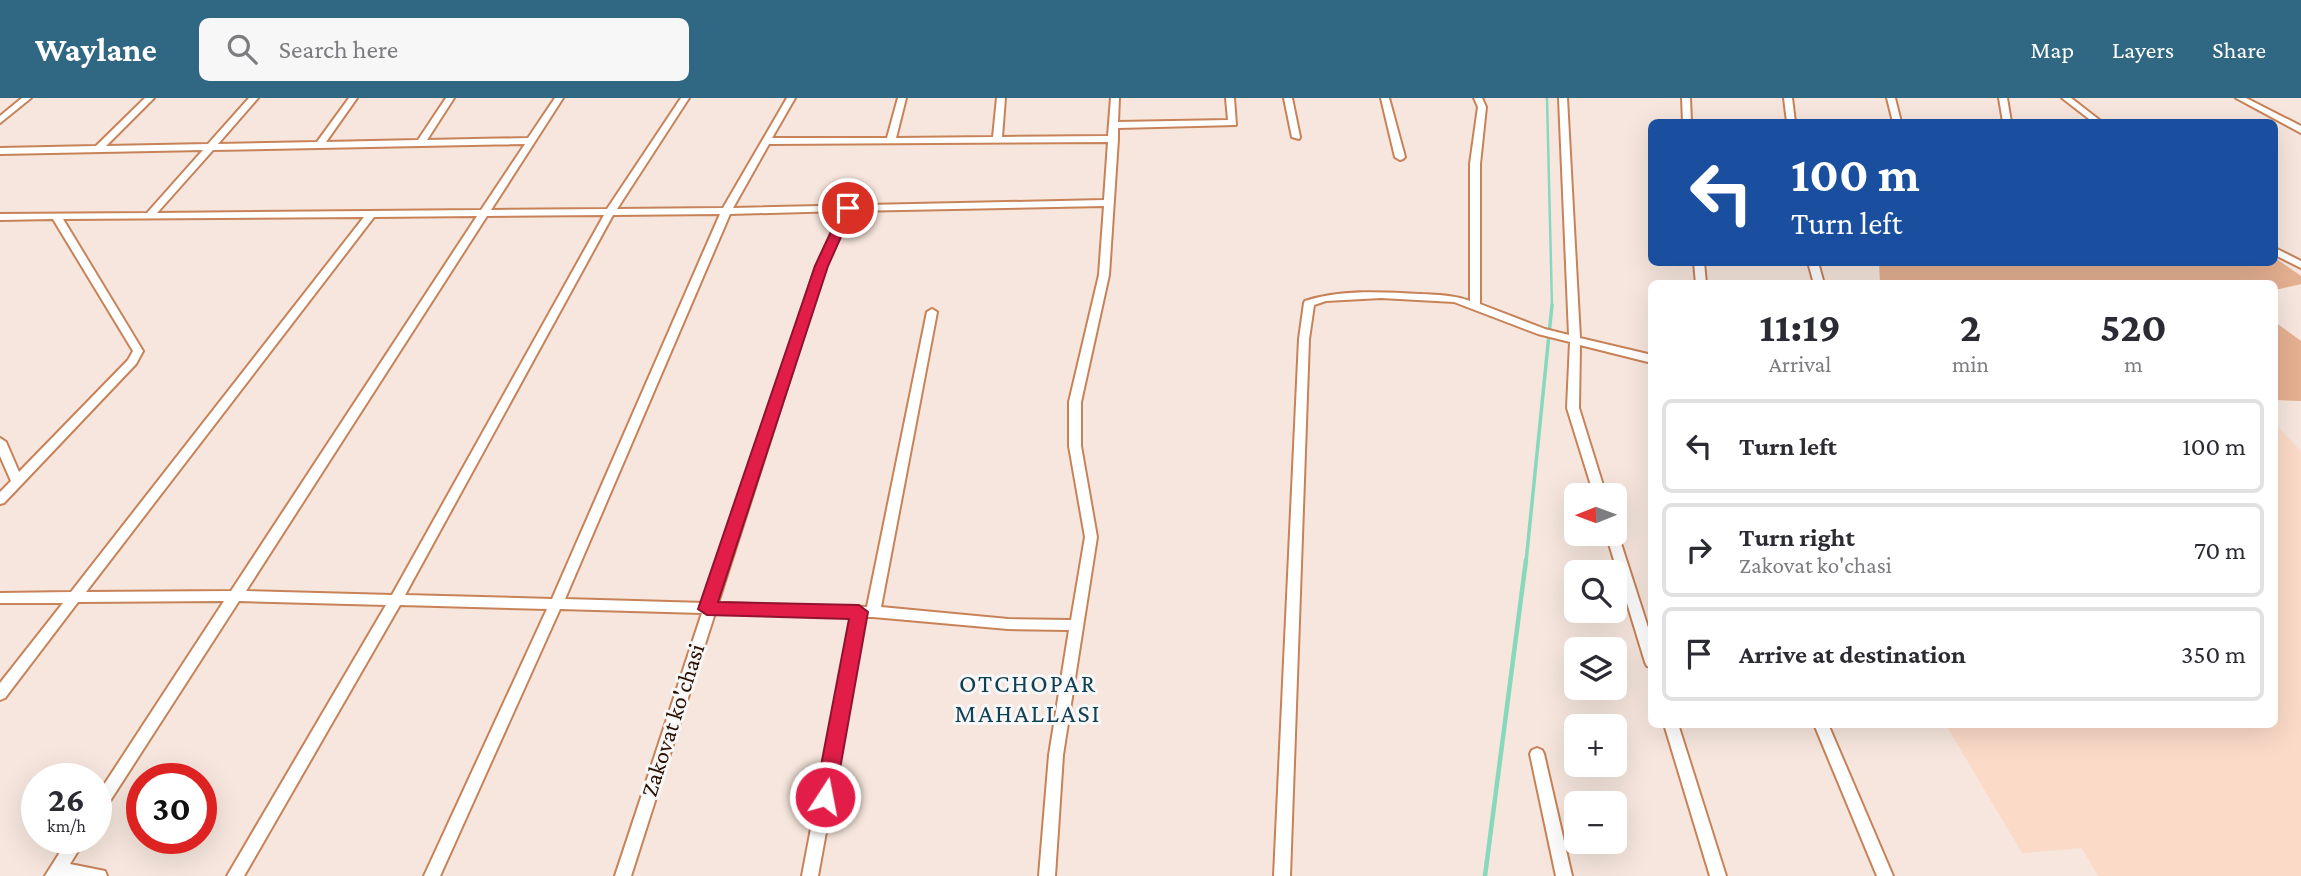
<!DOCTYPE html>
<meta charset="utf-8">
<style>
body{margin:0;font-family:"Crimson Pro",serif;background:#f7f7f7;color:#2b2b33;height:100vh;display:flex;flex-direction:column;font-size:26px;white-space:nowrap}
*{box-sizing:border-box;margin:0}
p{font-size:23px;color:#7c7c81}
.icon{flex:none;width:38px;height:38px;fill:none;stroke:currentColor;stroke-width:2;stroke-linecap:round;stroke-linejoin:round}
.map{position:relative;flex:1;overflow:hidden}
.drawer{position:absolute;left:1648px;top:182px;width:630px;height:448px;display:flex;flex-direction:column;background:#fff;border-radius:10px;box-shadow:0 7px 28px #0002}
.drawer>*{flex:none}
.banner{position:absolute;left:1648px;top:21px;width:630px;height:147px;border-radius:10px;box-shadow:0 7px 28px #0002;background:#1a4fa0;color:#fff;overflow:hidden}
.needle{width:46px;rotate:269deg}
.controls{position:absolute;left:1564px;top:385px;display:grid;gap:14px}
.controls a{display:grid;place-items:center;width:63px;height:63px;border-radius:10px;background:#fff;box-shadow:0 7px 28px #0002;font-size:35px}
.speed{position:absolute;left:21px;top:665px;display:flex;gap:14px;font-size:35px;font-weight:700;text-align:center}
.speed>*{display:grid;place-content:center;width:91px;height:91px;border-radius:50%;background:#fff;box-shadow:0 7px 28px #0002;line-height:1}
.speed small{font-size:18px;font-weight:400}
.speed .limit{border:10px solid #d22;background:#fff;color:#111}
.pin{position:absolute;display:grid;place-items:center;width:60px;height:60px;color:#fff;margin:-30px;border:4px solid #fff;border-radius:50%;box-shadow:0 2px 7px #0007}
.me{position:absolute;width:77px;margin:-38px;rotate:11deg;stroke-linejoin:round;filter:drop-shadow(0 0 5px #0008)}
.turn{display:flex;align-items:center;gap:24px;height:147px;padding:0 28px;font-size:32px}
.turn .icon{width:91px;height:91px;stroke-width:2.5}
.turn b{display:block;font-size:49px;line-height:60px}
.eta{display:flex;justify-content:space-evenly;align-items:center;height:119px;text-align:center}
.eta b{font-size:42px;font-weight:700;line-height:49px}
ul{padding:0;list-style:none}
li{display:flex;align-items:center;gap:21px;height:94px;margin:0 14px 10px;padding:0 14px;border:4px solid #e1e1e2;border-radius:10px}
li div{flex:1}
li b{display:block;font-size:26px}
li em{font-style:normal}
header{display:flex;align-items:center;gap:42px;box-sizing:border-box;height:98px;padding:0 35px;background:#306782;color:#fff}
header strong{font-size:33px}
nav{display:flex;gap:38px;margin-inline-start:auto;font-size:24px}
.search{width:490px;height:63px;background:#f7f7f7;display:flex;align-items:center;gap:18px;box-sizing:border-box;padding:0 24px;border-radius:10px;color:#7c7c81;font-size:26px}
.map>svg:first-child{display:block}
</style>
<header>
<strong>Waylane</strong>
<div class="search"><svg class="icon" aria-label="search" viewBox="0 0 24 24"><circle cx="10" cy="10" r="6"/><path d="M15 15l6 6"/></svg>Search here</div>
<nav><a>Map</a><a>Layers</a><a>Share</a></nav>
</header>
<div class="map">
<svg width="2301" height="778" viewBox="0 0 2301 778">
<rect width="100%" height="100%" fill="#f6e6dd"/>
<path fill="#fbdac7" d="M2275,325L2301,353V778H2098L2082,750L2022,755L1946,627L2275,626Z"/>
<path fill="#e5b091" d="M2275,160L2301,178V186L2275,192V186L1880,185L1879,165L2275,164Z
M2275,224L2301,243V303L2275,302Z"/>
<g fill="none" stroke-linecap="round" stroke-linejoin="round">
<path stroke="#88d8be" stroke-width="2.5" d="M1547,0L1552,208"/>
<path stroke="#88d8be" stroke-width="3.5" d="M1526,464L1552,207"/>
<path stroke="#88d8be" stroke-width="4.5" d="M1485,778L1526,462"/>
<g stroke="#c88258" stroke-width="4">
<path id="street" d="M22,0H31L0,25V18Z
M145,0H154L106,48L208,46L249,0H258L218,46L317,44L349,0H357L326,44L418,42L446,0H454L427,42L528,40L555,0H563L491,112L607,111L681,0H689L617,111L723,110L787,0H795L772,40H887L898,0H906L896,40L993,39L997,0H1005L1002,39L1108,38L1111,0H1119L1118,24L1228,22L1226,0H1234L1236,27L1118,30V41L1109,177L1081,304V348L1097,439L1063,657L1055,778H1039L1049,657L1069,532L1008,531L873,519H865L818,778H802L851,519L715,515L631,778H615L702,515L560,511L440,778H424L547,511L400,507L244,778H227L386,507L239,503L101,717L96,719V699L224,503L78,504L5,600L0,602V585L63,505H0V495L71,494L364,119L63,121L143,253L136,266L4,405L0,406V394L11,383L0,358V340L6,344L19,374L128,262L133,253L53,121L0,122V116L147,115L203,52L0,56V50L96,48ZM1108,44L1104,102L733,110L769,46ZM525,46L481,112L157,115L213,52ZM1104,108L1099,177L1069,304V348L1085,439L1071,522L1008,521L881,509L937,214L932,211L927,214L867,509L718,505L826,168L851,113ZM842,113L816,168L705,505L565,501L730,116ZM720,116L552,501L405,497L613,117ZM604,117L392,497L246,493L487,118ZM477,118L231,493L86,494L374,119Z
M1284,0H1292L1300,39L1299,41L1292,39Z
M1381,0H1389L1405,59L1403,61L1400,62L1395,59Z
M1474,0H1482L1486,9L1480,66V206L1545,231L1569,237L1559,0H1567L1580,240L1652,257V265L1580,247L1579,310L1606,397H1594L1567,310L1570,244L1538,236L1454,204L1381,200L1326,203L1314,207L1309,241L1290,778H1274L1299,241L1304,205L1305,203C1342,191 1382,194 1421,196C1438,197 1454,197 1470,203V66L1478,9Z
M1682,0H1690L1691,24H1683Z
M1784,0H1792L1795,24H1787Z
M1887,0H1895L1901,24H1893Z
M1999,0H2007L2011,24H2003Z
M2062,0H2071L2102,24H2093Z
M2236,0H2246L2301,28V35Z
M2275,150L2301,163V170L2275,157Z
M1694,164H1704L1706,186H1696Z
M1808,164H1818L1824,186H1814Z
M1615,432L1618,436L1652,542V570L1647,568L1645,564L1606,436H1615Z
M1664,626H1678L1726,778H1710Z
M1814,626H1828L1893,778H1877Z
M1537,650L1542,652L1544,656L1572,778H1556L1530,656L1532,652Z
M69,740H86L70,766L105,773L107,778H45Z"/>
</g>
<use href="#street" fill="#fff" fill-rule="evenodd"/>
</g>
<path fill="#e11d48" stroke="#92132f" stroke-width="2" d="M848,107L854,110L828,168L718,504L859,507L868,514L835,699L832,705L825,707L818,705L815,699L849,521L707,517L698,511L815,168L842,110Z"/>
<g text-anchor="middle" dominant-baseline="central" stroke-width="6" stroke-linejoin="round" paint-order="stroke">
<g font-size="24" fill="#2a1001" stroke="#f7f7f7">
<text transform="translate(672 622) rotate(-72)">Zakovat ko'chasi</text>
</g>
<g font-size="26" letter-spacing="2" fill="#113f53" stroke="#f7f7f7">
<text x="1028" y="585">OTCHOPAR<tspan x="1028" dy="30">MAHALLASI</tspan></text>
</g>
</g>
</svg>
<div class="controls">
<a><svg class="needle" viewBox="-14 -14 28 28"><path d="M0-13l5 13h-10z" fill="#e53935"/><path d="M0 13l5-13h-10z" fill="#7c7c81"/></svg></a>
<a><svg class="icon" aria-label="search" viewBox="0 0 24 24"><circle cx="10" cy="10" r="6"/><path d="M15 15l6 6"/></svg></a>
<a><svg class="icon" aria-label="layers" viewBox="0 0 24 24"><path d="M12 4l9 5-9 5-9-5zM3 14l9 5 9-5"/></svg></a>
<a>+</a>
<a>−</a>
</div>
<div class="speed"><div>26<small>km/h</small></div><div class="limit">30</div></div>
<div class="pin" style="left:848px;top:110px;background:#d93025"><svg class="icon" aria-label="arrive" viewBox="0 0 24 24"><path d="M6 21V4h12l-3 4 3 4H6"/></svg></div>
<svg class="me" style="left:825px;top:699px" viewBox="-20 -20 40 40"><circle r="17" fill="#e11d48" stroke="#fff" stroke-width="3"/><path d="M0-11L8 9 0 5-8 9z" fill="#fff"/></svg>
<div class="banner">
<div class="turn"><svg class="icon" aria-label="left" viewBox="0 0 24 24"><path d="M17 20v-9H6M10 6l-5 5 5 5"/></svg><div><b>100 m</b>Turn left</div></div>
</div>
<section class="drawer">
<div class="eta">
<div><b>11:19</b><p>Arrival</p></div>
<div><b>2</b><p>min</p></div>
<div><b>520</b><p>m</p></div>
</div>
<ul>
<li><svg class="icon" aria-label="left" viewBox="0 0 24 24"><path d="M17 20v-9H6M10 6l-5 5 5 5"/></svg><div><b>Turn left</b></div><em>100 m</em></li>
<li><svg class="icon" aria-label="right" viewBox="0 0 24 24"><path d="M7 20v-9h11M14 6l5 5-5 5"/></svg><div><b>Turn right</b><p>Zakovat ko'chasi</p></div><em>70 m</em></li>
<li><svg class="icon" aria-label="arrive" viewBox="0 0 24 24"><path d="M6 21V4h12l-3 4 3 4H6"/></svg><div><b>Arrive at destination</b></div><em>350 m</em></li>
</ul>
</section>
</div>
